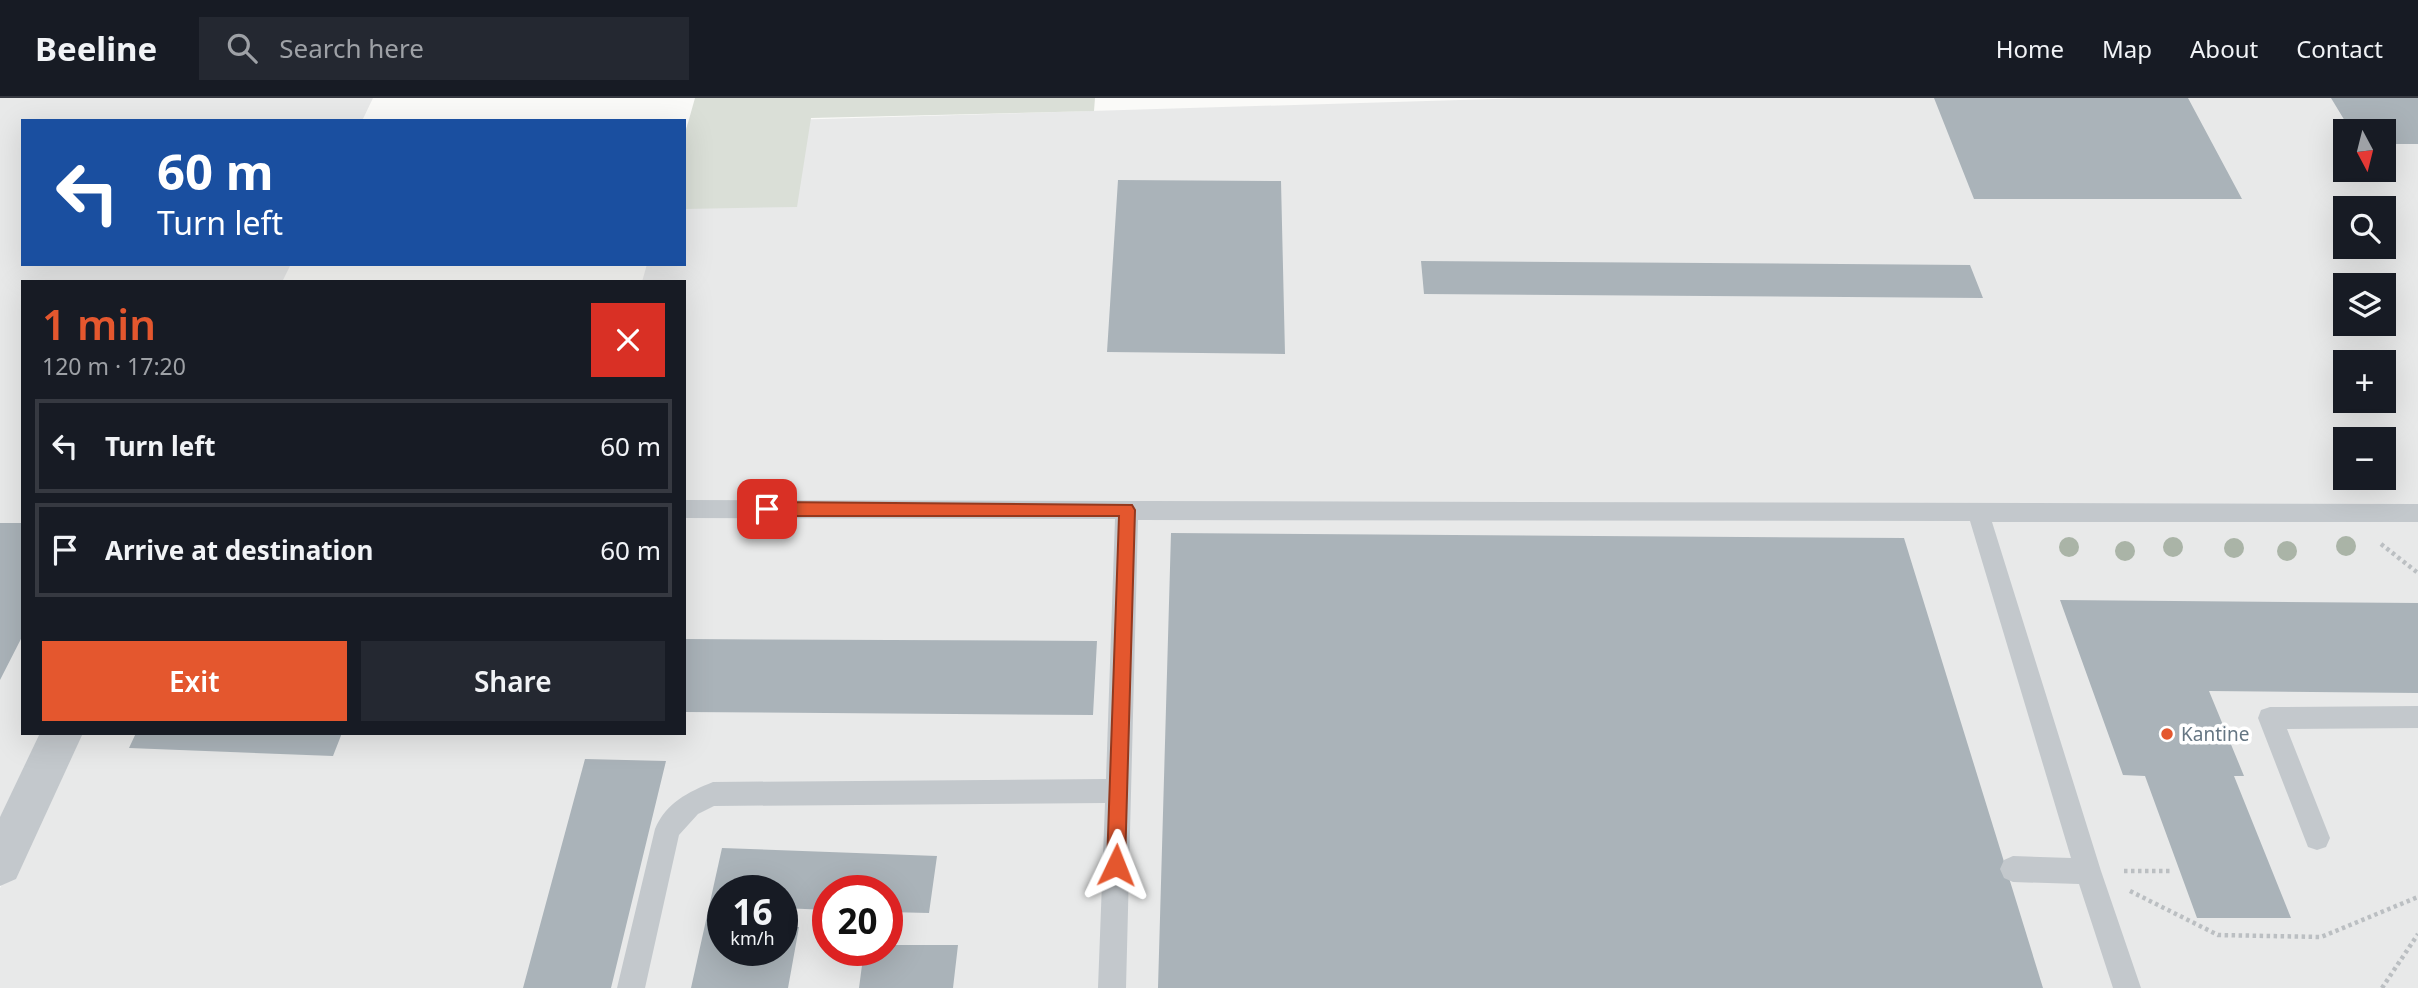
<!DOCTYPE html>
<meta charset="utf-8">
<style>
body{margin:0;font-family:"Noto Sans",sans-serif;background:#242831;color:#f1f3f6;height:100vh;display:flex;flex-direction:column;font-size:26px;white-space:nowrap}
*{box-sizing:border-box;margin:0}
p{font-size:23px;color:#9ea1a6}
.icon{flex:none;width:38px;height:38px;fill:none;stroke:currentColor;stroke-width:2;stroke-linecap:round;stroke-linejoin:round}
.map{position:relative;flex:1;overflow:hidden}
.drawer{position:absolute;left:21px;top:182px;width:665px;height:455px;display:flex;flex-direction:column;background:#171b24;border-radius:0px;box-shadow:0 7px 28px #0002}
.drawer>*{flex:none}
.banner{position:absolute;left:21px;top:21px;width:665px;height:147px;border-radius:0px;box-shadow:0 7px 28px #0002;background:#1a4fa0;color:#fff;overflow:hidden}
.needle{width:46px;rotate:173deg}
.fabs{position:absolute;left:2333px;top:21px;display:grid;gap:14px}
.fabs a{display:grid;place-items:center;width:63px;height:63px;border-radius:0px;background:#171b24;box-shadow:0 7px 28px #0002;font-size:35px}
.speed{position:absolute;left:707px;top:777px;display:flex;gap:14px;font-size:35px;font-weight:700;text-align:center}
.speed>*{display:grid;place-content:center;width:91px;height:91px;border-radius:50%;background:#171b24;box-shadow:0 7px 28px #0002;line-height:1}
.speed small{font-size:18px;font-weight:400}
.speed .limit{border:10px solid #d22;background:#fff;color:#111}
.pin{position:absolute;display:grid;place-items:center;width:60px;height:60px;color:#fff;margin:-30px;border-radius:14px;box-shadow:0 4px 10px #0006}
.me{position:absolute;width:77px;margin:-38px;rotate:2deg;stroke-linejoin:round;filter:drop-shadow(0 0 5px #0008)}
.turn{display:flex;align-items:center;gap:24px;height:147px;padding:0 21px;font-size:32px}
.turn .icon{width:91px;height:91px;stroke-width:2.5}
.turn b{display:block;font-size:49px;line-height:60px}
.round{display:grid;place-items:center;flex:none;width:74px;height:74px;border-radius:0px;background:#242831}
.headline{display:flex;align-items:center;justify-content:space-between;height:119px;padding:0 21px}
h1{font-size:42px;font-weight:600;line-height:52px;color:#e4572e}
.cta{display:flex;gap:14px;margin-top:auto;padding:14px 21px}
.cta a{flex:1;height:80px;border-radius:0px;background:#e4572e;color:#fff;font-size:28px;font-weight:600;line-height:80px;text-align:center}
.cta a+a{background:#242831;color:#f1f3f6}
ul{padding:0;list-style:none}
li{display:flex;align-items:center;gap:21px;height:94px;margin:0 14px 10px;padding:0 7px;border:4px solid #363941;border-radius:0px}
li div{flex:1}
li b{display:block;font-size:26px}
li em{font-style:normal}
header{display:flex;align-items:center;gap:42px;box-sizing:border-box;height:98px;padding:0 35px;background:#171b24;border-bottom:2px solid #363941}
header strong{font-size:33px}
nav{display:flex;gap:38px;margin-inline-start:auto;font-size:24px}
.search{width:490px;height:63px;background:#242831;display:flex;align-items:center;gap:18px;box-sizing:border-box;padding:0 24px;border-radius:0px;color:#9ea1a6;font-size:26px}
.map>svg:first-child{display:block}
</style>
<header>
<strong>Beeline</strong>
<div class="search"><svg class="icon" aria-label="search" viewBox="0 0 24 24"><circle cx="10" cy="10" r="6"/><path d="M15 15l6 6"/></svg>Search here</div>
<nav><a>Home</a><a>Map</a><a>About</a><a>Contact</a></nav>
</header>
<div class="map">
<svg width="2418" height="890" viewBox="0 0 2418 890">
<rect width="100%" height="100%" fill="#fafaf8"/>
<path fill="#e8e9e9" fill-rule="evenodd" d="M0,0H373L362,23H23V166H291L282,184H23V635H57L0,750Z
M1527,0H2418V890H0V790L68,635H684V184H642L647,166H684V38L688,25ZM2345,33H2384V72H2345ZM2345,110H2384V149H2345ZM2345,187H2384V226H2345ZM2345,264H2384V303H2345ZM2345,341H2384V380H2345ZM723,793H782V852H723ZM828,793H887V852H828Z"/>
<path fill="#dadfd7" d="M695,0H1095L1094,13L811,20L797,109L684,111V39Z"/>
<path fill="#aab3b9" d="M1934,0H2188L2242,101H1974Z
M2331,0H2418V46H2384V33H2351Z
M1118,82L1281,83L1285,256L1107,254Z
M1421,163L1970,167L1983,200L1424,196Z
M0,425H23V537L0,582Z
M1171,435L1904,440L2043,890H1158Z
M2060,502L2418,505V595L2209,593L2244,678H2234L2291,820H2197L2145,678L2123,677Z
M684,541L1097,543L1093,617L684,614Z
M136,635H342L333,658L129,650Z
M585,661L666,663L611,890H523Z
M722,750L937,758L929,815L887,814V793H828V812L782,810V793H723V852H782V829H799L788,890H691Z
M887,847H958L953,890H859L864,852H887Z"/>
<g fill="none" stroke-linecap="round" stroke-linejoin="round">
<path stroke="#bbbfc2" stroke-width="4.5" stroke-dasharray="3.5 3.5" stroke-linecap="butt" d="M2381,446L2418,475
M2124,773H2170
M2130,793L2218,837L2321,839L2418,799
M2382,890L2418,836"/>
<path fill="#c3c8cc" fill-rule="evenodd" d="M684,402L2418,406V424H1992L2101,773L2141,890H2113L2079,786L2013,784L2004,780L2000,771L2004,762L2013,758L2071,760L1970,423L1138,422L1126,890H1098L1105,705L714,708L698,716L679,737L645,890H617L655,731C666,705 688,694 713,684L1106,681L1115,421L684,420Z
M2418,608V630L2287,631L2330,740L2326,749L2317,752L2308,749L2258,620L2261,612L2270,609Z"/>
<path fill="#c3c8cc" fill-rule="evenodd" d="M40,635H83L16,781L0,788V719Z"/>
</g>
<g fill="#aab4a7">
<circle cx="2346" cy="448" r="10"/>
<circle cx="2069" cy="449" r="10"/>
<circle cx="2173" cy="449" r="10"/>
<circle cx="2234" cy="450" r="10"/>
<circle cx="2125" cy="453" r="10"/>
<circle cx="2287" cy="453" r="10"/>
</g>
<path fill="#e4572e" stroke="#94391e" stroke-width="2" d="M767,404L1132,407L1135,412L1125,767L1122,773L1116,776L1110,773L1107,767L1119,418H767L759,411Z"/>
<circle fill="#e4572e" stroke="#fff" stroke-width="2.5" cx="2167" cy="636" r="7"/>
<g text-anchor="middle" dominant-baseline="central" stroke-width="7" stroke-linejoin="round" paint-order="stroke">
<g font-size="19" fill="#657683" stroke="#fff" text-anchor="start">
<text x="2181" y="636">Kantine</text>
</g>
</g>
</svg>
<div class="fabs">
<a><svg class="needle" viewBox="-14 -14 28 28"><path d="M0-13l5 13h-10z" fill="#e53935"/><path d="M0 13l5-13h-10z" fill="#9ea1a6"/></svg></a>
<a><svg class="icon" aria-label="search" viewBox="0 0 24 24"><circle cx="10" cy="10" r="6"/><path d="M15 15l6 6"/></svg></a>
<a><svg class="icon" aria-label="layers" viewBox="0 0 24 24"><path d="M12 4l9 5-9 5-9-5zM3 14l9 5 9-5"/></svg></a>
<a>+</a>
<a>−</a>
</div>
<div class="speed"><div>16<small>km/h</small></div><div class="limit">20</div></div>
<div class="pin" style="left:767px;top:411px;background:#d93025"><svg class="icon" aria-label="arrive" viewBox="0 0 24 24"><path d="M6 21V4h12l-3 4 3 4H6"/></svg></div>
<svg class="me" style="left:1116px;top:767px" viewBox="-20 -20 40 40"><path d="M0-17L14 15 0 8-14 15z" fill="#e4572e" stroke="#fff" stroke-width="4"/></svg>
<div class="banner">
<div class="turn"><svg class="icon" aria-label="left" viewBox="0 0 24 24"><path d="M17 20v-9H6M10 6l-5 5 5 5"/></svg><div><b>60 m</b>Turn left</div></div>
</div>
<section class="drawer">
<div class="headline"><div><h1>1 min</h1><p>120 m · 17:20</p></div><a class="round" style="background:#d93025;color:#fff"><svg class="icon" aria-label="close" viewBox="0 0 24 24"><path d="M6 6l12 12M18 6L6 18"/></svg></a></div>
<ul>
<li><svg class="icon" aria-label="left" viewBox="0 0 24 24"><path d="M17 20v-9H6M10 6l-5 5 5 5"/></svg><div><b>Turn left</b></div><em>60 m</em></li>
<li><svg class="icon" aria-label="arrive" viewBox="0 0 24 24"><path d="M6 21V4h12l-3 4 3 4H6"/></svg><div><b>Arrive at destination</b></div><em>60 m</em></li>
</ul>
<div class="cta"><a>Exit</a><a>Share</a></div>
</section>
</div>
